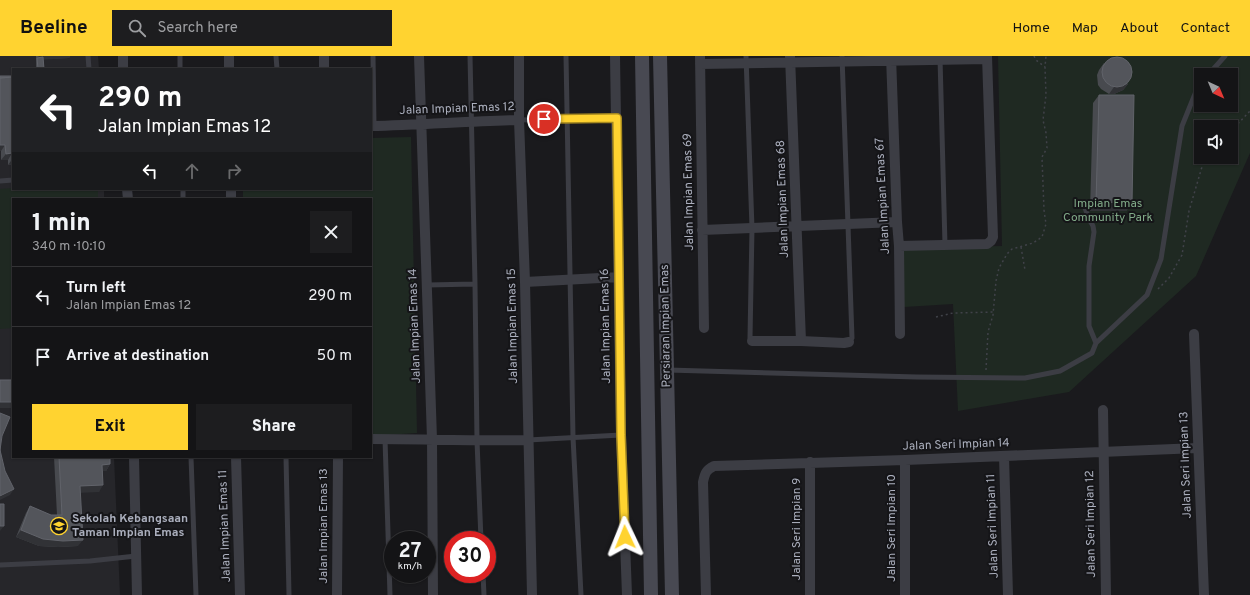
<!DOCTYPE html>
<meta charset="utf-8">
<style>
body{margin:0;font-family:Overpass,sans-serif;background:#1d1d1f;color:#f1f3f6;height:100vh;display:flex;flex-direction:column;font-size:15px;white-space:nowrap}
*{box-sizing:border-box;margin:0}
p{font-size:13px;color:#9d9ea1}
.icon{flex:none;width:22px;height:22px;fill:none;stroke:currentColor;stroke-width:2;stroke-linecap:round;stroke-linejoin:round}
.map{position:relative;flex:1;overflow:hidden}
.side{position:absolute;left:12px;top:142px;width:360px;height:260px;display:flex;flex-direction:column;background:#141416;border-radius:0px;box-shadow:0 1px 3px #0004,0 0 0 1px #333335}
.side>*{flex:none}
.banner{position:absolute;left:12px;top:12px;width:360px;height:122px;border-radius:0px;box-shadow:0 1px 3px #0004,0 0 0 1px #333335;background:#202124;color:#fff;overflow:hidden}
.needle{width:26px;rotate:136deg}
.controls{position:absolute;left:1194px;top:12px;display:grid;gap:8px}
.controls a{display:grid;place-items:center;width:44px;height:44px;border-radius:0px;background:#141416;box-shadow:0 1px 3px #0004,0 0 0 1px #333335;font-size:20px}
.speed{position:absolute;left:384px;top:475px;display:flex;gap:8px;font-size:20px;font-weight:700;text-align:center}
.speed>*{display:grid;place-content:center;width:52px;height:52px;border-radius:50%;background:#141416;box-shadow:0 1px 3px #0004,0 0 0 1px #333335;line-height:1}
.speed small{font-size:10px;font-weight:400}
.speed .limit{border:6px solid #d22;background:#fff;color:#111}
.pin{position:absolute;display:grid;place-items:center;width:34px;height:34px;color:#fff;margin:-17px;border:2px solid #fff;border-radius:50%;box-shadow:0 1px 4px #0007}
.me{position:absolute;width:44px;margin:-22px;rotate:358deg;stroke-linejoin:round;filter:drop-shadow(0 0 3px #0008)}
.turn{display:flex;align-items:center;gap:14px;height:84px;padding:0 20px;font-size:18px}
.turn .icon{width:52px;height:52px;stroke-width:2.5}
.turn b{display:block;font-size:28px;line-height:34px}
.lanes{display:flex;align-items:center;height:38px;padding:0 20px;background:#0003;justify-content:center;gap:20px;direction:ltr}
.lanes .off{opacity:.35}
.round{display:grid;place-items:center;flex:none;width:42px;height:42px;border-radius:0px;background:#1d1d1f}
.head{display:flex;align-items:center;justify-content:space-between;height:68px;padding:0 20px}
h1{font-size:24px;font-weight:800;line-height:30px}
.button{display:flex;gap:8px;margin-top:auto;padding:8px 20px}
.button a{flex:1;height:46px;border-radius:0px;background:#ffd330;color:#111;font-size:16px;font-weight:800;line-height:46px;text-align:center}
.button a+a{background:#1d1d1f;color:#f1f3f6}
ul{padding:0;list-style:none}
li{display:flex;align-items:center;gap:12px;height:60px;padding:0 20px;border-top:1px solid #333335}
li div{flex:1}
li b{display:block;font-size:15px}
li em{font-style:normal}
header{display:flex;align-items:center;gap:24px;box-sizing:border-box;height:56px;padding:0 20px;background:#ffd330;color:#111}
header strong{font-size:19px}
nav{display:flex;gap:22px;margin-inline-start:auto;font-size:14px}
.search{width:280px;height:36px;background:#1d1d1f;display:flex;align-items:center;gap:10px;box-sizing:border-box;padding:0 14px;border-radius:0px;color:#9d9ea1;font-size:15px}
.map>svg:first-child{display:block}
</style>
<header>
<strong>Beeline</strong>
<div class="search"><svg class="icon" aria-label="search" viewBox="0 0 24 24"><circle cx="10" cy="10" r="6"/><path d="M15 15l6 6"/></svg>Search here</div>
<nav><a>Home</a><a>Map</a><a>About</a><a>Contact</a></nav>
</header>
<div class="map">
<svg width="1250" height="539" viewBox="0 0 1250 539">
<rect width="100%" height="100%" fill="#1a1a1d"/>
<path fill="#26262a" d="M0,0H98L99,13H13V133H104V143H13V401H114L120,539H0Z"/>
<path fill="#1f2922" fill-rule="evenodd" d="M998,0H1250V97L1196,220L1069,336L958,355L953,248L904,251V192L1002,190ZM1201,19H1231V49H1201ZM1201,71H1231V101H1201Z
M411,81L417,377L371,380V143H243V133H371V82Z
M13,132L98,133V143H13V272L0,273V133Z"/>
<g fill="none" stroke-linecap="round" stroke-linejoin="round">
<path stroke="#404249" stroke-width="1.5" stroke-dasharray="2 3" stroke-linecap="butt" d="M1034,0L1036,4L1045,11
M1231,75L1250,55
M1021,191L1025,214
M1158,233L1169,222L1182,199L1189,155L1204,104L1206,101
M936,261L953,257L994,256
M986,314L988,276L993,259L996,225L999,212L1007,198L1012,193L1033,187L1042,181L1046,168L1044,154L1042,101L1047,92L1046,77L1043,64L1046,39L1045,11L1046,0"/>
<path stroke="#3c3d44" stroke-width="5" d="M88,0L89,13
M180,0V13
M276,0L277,13
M373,0L374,69
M470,0L475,228L477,385L481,484
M566,0L573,381L581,539
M746,0L752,172L750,282L752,285
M842,0L852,282L849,286
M940,2L945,189
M1208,19L1225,0
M519,64L617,62
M0,125L13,124
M183,133V143
M1085,152L1089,163L1093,170L1094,176L1089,210V270L1096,287
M427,229L475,228
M668,314L917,321L1025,322L1060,315L1092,297L1096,287L1147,239L1161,203L1182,70L1199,28L1201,26
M385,383L390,539
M528,384L621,379
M191,401L196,539
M286,401L289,539
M0,509L90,505L136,500
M483,518L484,539"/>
<path stroke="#3c3d44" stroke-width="10" d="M123,0V13
M229,0V13
M324,0V13
M419,0L432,383L433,539
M519,0V64L525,226L532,539
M615,0L621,379L627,539
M700,0L704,272
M790,0L801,285
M891,0L897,166L899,190L900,278
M700,8L987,3
M371,70C421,69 470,65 519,64
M127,133L128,143
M231,133V143
M702,174L897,166
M899,190L987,188L991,185L993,181L987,0
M525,226L619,221
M1194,278L1204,539
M752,285H801L844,287L849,286
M1103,354L1106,539
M371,383C423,383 476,385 528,384
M1004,400L1008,539
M134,401L137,539
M236,401L240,539
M905,404V539
M810,406V539
M337,539L338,401
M706,539L703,426C705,417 706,414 714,410L905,404L1198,392"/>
<path stroke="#484952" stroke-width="14" d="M642,0L651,539
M660,0L672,539"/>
</g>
<path fill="#484a4f" d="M36,0H70L69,2L43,3L44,13H36Z
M1104,7L1128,28L1123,34L1114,38H1109L1101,33L1098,29L1097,19L1099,14Z
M0,20H13V108L8,109V104H1V95H0Z
M1099,39L1132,147L1126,155H1090L1093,47Z
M54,401H110V408L106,415H103L99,436H80L78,490L58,491L39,490L16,481L26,457L30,450L51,459H57Z"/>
<path fill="#313236" d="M39,0H70L69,2L38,4L37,2Z
M1128,28L1123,34L1114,38H1109L1114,31Z
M0,89H5L1,95H0Z
M12,97L8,104H1L6,98Z
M13,102V108L8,109Z
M1096,146L1132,147L1126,155H1090Z
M0,346H13V352H0Z
M110,408L106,415H98L102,409Z
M103,429L99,436L76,437L80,430Z
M14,433L10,439L0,444V441Z
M0,470H4L0,475Z
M21,474L83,484L78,490L58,491L39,490L16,481Z"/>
<path fill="#53555b" stroke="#61636a" d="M1102 16a15 15 0 1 1 30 0a15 15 0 1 1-30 0Z
M43,1L44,13H38L37,2Z
M0,20H13V21L0,22Z
M13,21V102L12,97L6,98L5,89H0V22Z
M1099,39H1134L1132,147L1096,146Z
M0,324H13V346H0Z
M0,357L10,361L2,380L0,394L5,415L14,433L0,440Z
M59,401H110V408L102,409L103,429L80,430L83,484L63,485L43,483L21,474L30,450L51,459H62Z
M0,448H4V470H0Z"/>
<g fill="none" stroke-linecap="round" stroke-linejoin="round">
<g stroke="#a6891f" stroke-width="10">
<path id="route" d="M544,63L617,62L621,379L625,481"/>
</g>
<use href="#route" stroke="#ffd330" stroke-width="7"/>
</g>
<defs>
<g id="school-ring" transform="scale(0.9)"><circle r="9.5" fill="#151518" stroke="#ffd330" stroke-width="1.5"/><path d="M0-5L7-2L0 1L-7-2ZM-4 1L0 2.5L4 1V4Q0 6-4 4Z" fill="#ffd330"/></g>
</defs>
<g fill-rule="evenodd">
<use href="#school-ring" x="59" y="470"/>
</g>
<g text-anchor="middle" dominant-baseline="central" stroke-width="4" stroke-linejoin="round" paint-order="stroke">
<g font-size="12" fill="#abafbd" stroke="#151518">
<text transform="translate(457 53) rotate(-2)">Jalan Impian Emas 12</text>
<text transform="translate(689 136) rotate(-91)">Jalan Impian Emas 69</text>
<text transform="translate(883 140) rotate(-93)">Jalan Impian Emas 67</text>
<text transform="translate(783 143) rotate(-92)">Jalan Impian Emas 68</text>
<text transform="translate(415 270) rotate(-92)">Jalan Impian Emas 14</text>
<text transform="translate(513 270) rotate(-91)">Jalan Impian Emas 15</text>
<text transform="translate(606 270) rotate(-91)">Jalan Impian Emas 16</text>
<text transform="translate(666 270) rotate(-91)">Persiaran Impian Emas</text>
<text transform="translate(956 389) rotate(-2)">Jalan Seri Impian 14</text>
<text transform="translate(1186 409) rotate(-92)">Jalan Seri Impian 13</text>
<text transform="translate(1091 468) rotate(-91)">Jalan Seri Impian 12</text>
<text transform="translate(225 470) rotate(-92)">Jalan Impian Emas 11</text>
<text transform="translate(324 470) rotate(-90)">Jalan Impian Emas 13</text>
<text transform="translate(993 470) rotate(-92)">Jalan Seri Impian 11</text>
<text transform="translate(892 472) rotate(-90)">Jalan Seri Impian 10</text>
<text transform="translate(797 473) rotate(-90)">Jalan Seri Impian 9</text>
</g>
<g font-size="12" fill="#81aa88" stroke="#151518">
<text x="1108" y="148">Impian Emas<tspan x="1108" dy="14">Community Park</tspan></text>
</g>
<g font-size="12" font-weight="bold" fill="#abafbd" stroke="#151518" text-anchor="start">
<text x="72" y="463">Sekolah Kebangsaan<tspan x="72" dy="14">Taman Impian Emas</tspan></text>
</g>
</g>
</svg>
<div class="controls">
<a><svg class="needle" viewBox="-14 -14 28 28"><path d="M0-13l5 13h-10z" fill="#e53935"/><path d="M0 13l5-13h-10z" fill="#9d9ea1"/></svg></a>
<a><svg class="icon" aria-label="sound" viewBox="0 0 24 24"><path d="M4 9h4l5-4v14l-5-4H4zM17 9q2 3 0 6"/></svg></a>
</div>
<div class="speed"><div>27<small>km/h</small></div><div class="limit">30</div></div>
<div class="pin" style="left:544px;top:63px;background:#d93025"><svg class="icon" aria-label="arrive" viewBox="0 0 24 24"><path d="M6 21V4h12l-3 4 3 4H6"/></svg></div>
<svg class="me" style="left:625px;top:481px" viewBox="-20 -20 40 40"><path d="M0-17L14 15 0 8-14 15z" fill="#ffd330" stroke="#fff" stroke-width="4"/></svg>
<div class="banner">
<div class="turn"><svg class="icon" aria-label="left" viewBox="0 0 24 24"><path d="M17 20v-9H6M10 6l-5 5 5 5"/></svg><div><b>290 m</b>Jalan Impian Emas 12</div></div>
<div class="lanes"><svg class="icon" aria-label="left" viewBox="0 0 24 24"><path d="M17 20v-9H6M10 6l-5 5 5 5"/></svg><svg class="icon off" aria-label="ahead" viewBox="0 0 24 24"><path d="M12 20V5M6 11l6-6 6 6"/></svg><svg class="icon off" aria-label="right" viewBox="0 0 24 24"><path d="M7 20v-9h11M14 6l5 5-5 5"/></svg></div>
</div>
<section class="side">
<div class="head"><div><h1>1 min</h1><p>340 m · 10:10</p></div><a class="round"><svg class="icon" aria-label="close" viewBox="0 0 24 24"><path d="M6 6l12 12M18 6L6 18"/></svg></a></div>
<ul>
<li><svg class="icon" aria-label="left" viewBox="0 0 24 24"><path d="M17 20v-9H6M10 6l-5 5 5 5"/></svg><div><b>Turn left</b><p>Jalan Impian Emas 12</p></div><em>290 m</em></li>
<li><svg class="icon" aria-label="arrive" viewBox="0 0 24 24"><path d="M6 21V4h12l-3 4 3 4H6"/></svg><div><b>Arrive at destination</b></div><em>50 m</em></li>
</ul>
<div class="button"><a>Exit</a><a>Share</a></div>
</section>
</div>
